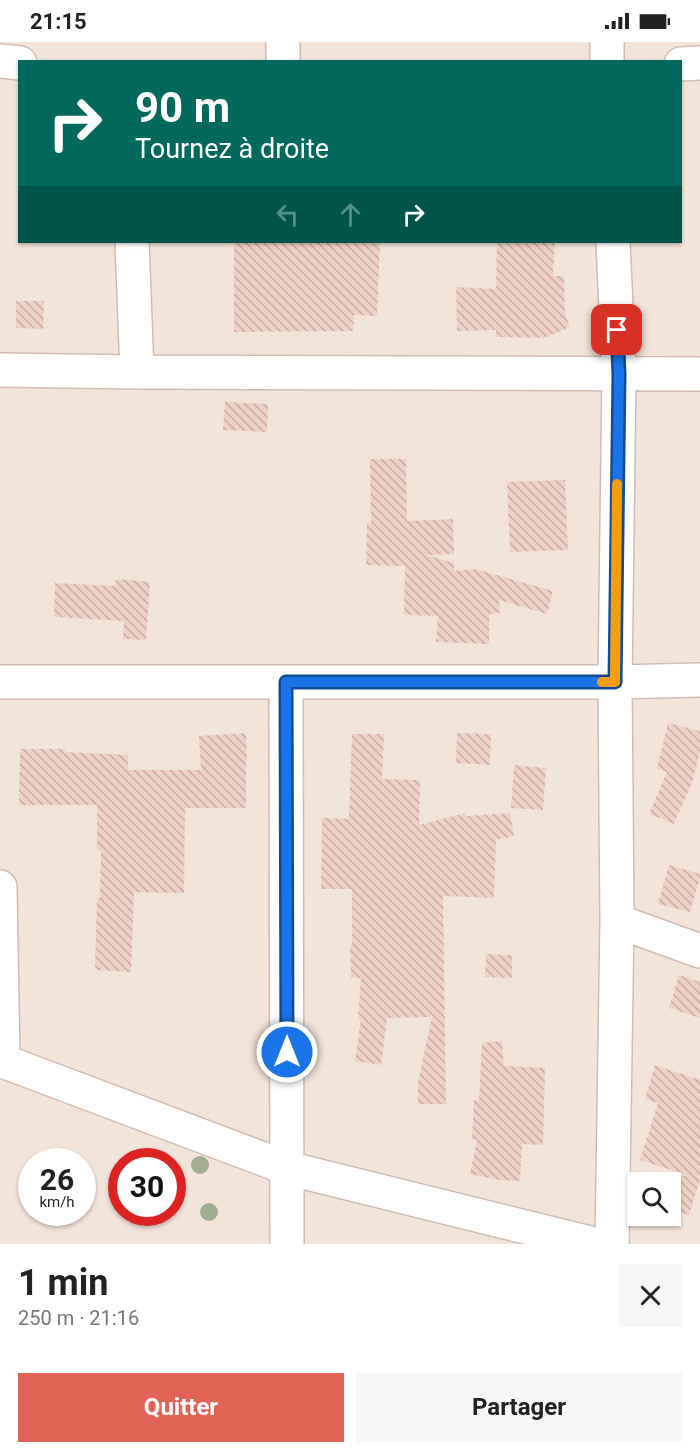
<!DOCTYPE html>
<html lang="fr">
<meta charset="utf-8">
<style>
body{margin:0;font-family:Roboto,sans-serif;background:#f6f6f6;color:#222;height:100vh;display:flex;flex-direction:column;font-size:22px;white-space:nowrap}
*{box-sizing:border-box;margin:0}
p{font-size:20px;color:#767676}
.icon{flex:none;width:33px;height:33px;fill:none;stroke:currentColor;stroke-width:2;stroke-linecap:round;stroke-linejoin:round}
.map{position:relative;height:1202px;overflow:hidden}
.details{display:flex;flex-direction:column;background:#fff;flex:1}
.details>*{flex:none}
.banner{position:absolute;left:18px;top:18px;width:664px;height:183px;border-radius:0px;box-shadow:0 2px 4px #0004;background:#00695c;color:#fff;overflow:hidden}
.buttons{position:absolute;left:627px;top:1130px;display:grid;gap:12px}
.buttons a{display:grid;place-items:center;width:54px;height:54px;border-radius:0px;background:#fff;box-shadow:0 2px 4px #0004;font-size:30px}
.speed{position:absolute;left:18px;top:1106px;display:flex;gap:12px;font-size:30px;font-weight:700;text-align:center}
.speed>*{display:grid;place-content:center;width:78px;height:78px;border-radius:50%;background:#fff;box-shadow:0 2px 4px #0004;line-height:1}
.speed small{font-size:15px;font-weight:400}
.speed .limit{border:9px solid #d22;background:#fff;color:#111}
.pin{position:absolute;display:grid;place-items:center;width:51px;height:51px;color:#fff;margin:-26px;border-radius:12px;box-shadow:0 3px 9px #0006}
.me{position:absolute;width:66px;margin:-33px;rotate:0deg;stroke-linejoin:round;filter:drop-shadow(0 0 4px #0008)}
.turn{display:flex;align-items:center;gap:21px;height:126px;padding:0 18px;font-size:27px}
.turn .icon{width:78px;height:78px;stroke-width:2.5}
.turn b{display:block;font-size:42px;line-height:51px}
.lanes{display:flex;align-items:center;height:57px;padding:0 18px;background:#0003;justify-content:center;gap:30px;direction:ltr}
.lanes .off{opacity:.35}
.round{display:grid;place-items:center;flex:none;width:63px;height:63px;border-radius:0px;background:#f6f6f6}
.headline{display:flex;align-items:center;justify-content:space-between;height:102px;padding:0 18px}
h1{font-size:36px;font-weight:700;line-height:45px}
.button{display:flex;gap:12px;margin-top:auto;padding:12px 18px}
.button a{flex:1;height:69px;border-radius:0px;background:#e06356;color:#fff;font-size:24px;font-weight:700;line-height:69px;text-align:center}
.button a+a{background:#f6f6f6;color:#222}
.status{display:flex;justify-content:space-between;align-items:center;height:42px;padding:0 30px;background:#fff;direction:ltr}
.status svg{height:16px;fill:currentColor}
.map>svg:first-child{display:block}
</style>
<div class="status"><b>21:15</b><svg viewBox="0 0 49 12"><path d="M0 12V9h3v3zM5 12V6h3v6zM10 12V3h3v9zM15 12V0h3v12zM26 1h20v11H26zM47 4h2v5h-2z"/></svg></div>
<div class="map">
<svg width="700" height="1202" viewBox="0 0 700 1202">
<defs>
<pattern id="building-back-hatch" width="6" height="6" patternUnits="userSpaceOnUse" patternTransform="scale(1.5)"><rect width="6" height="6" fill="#f0d0c4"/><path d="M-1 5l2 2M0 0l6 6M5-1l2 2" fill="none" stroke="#c7aca1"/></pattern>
</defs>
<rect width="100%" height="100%" fill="#fcf3eb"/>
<path fill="#f3e4da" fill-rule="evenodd" d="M0,0H700V1202H0ZM20,20H681V200H20ZM32,1119H82V1170H32ZM122,1119H172V1170H122ZM638,1140H670V1173H638Z"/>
<path fill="url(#building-back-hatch)" d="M234,200H380L377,274L354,273L353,289L234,290Z
M497,200H555L553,234H564L565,272L570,285L544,296L496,295V288L457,289L456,245L496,247Z
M16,259H44L43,287L16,286Z
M225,360L268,362L267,390L223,388Z
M370,417H406L407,479L453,477L454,512L426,513L454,521V529L476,527L553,549L547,572L499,558L500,571L489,572V602L436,600L438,574L404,573L405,524L366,523L367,481H371Z
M565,438L568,508L510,510L507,440Z
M116,537L150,540L146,598L123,597L124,579L54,575L55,541L115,544Z
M668,681L700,689V710L692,741L674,782L649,772L667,730L657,727Z
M246,691L247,718H246V766H185L184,851L134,850L131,930L95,928L97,856H100L101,808H97V763H19L20,707H65V710L128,713V728H201L199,694Z
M457,691L491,692L490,723L456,721Z
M352,692H384L382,737L420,738L419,783L465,771L466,774L510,771L514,794L496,798L494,856L443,854L446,1062H418V1040L432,975L387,976L381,1023L355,1019L361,977H358L361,936H351L350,903H352V847H321L322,776L349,777Z
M514,723L546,726L543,768L511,766Z
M669,823L700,832V836L690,870L658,862Z
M486,912L512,913V936L485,935Z
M679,933L700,940V976L669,966Z
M502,999L504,1024L545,1026L543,1103L522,1102L520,1139L498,1138L470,1132L477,1098L472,1097L474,1058H479L482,1001Z
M655,1023L700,1038V1137L689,1173L670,1168V1140H665L687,1133L640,1118L658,1061L645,1057Z"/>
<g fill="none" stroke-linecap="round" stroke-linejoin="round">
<g stroke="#d1bcb3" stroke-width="36">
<path id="minor" d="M607,0V20
M0,19L20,21
M283,20V0
M681,22L700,21
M132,200L137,330
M0,328L137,330L700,332
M0,640H615L700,638
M286,640L287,1202
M0,845L3,1019
M617,879L700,909
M0,1018L287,1126L594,1202
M612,1202L617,879L615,640L619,332L613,200"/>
</g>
<use href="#minor" stroke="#fff" stroke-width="33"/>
</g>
<g fill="#a2ae8f">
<circle cx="200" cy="1123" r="9"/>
<circle cx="209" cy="1170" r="9"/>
</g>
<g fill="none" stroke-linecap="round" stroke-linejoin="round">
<g stroke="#114b97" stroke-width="15">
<path id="route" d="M287,1010L286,640H615L619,332L617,288"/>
</g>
<use href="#route" stroke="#1a73e8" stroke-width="10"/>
<path stroke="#f59e0b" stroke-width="10" d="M602,640H615L617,442"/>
</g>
</svg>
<div class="buttons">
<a><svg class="icon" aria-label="search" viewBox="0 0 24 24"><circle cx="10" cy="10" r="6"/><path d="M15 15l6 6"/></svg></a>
</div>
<div class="speed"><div>26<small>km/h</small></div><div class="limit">30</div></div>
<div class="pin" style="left:617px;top:288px;background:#d93025"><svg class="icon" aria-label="arrive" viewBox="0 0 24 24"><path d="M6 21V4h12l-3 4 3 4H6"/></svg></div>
<svg class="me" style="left:287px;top:1010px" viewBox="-20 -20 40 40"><circle r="17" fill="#1a73e8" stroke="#fff" stroke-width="3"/><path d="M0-11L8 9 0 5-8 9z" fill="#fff"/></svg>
<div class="banner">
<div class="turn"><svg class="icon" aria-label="right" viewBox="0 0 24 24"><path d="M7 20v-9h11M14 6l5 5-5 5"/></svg><div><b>90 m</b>Tournez à droite</div></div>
<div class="lanes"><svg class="icon off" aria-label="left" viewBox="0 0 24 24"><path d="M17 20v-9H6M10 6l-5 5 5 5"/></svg><svg class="icon off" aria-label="ahead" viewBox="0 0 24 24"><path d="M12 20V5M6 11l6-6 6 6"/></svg><svg class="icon" aria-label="right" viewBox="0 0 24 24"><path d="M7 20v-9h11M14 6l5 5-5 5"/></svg></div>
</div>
</div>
<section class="details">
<div class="headline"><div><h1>1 min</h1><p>250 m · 21:16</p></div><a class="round"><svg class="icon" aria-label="close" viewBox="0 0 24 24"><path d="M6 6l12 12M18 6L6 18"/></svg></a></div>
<div class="button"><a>Quitter</a><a>Partager</a></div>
</section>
